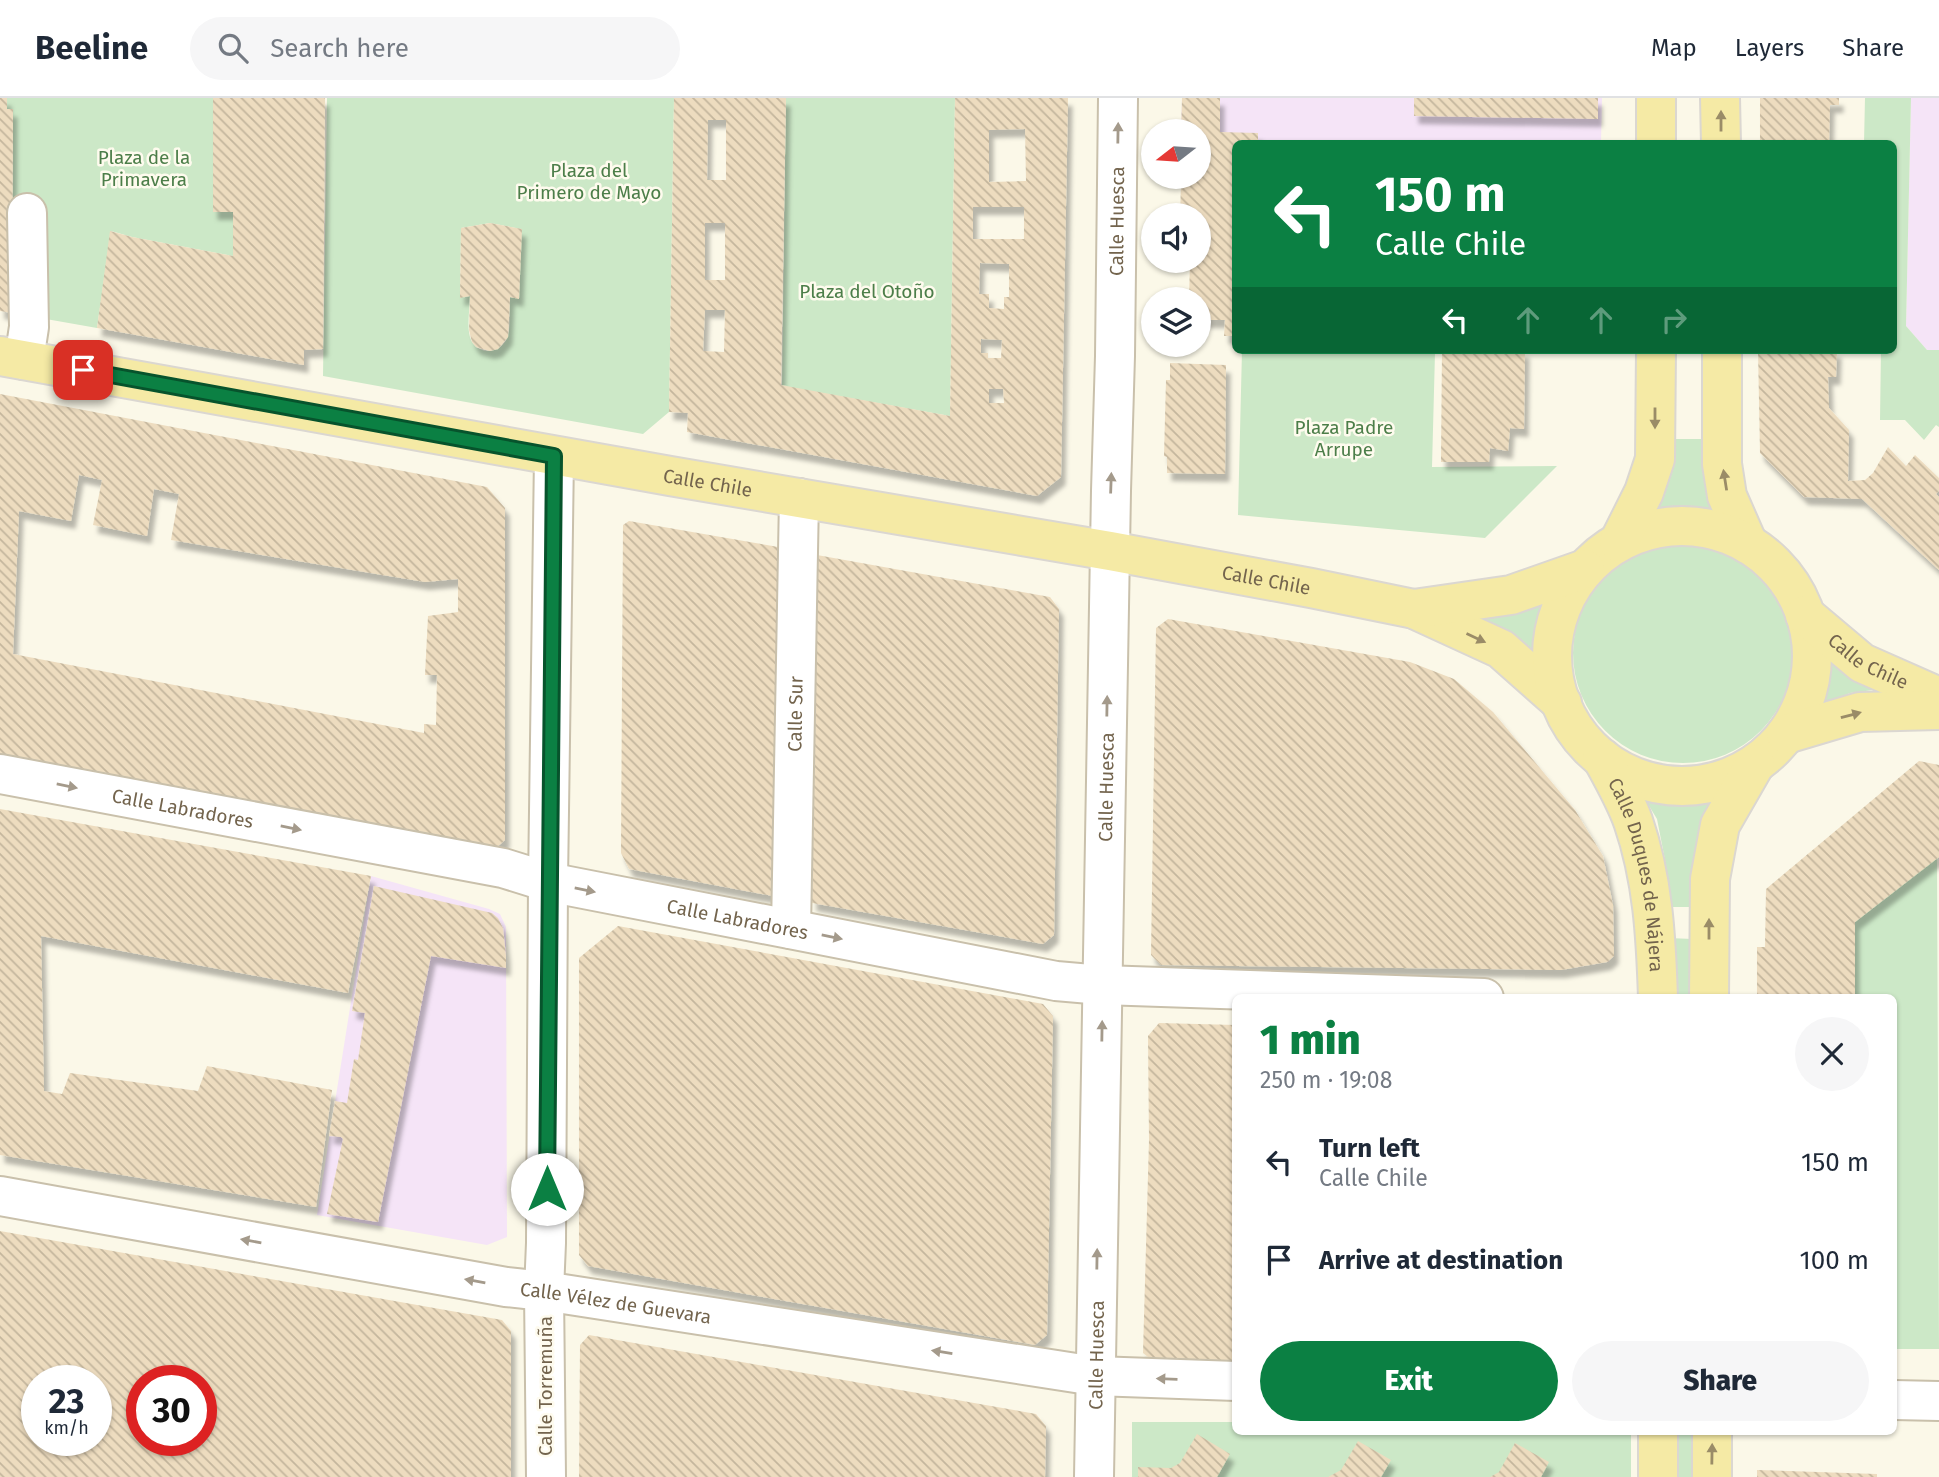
<!DOCTYPE html>
<meta charset="utf-8">
<style>
body{margin:0;font-family:"Fira Sans",sans-serif;background:#f6f6f7;color:#1f2937;height:100vh;display:flex;flex-direction:column;font-size:26px;white-space:nowrap}
*{box-sizing:border-box;margin:0}
p{font-size:23px;color:#747a83}
.icon{flex:none;width:38px;height:38px;fill:none;stroke:currentColor;stroke-width:2;stroke-linecap:round;stroke-linejoin:round}
.map{position:relative;flex:1;overflow:hidden}
.sheet{position:absolute;left:1232px;top:896px;width:665px;height:441px;display:flex;flex-direction:column;background:#fff;border-radius:10px;box-shadow:0 2px 5px #0004}
.sheet>*{flex:none}
.hud{position:absolute;left:1232px;top:42px;width:665px;height:214px;border-radius:10px;box-shadow:0 2px 5px #0004;background:#0b8043;color:#fff;overflow:hidden}
.needle{width:46px;rotate:253deg}
.tools{position:absolute;left:1141px;top:21px;display:grid;gap:14px}
.tools a{display:grid;place-items:center;width:70px;height:70px;border-radius:50%;background:#fff;box-shadow:0 2px 5px #0004;font-size:35px}
.speed{position:absolute;left:21px;top:1267px;display:flex;gap:14px;font-size:35px;font-weight:700;text-align:center}
.speed>*{display:grid;place-content:center;width:91px;height:91px;border-radius:50%;background:#fff;box-shadow:0 2px 5px #0004;line-height:1}
.speed small{font-size:18px;font-weight:400}
.speed .limit{border:10px solid #d22;background:#fff;color:#111}
.pin{position:absolute;display:grid;place-items:center;width:60px;height:60px;color:#fff;margin:-30px;border-radius:14px;box-shadow:0 4px 10px #0006}
.me{position:absolute;width:77px;margin:-38px;rotate:0deg;stroke-linejoin:round;filter:drop-shadow(0 0 5px #0008)}
.turn{display:flex;align-items:center;gap:24px;height:147px;padding:0 28px;font-size:32px}
.turn .icon{width:91px;height:91px;stroke-width:2.5}
.turn b{display:block;font-size:49px;line-height:60px}
.lanes{display:flex;align-items:center;height:66px;padding:0 28px;background:#0003;justify-content:center;gap:35px;direction:ltr}
.lanes .off{opacity:.35}
.round{display:grid;place-items:center;flex:none;width:74px;height:74px;border-radius:37px;background:#f6f6f7}
.summary{display:flex;align-items:center;justify-content:space-between;height:119px;padding:0 28px}
h1{font-size:42px;font-weight:800;line-height:52px;color:#0b8043}
.cta{display:flex;gap:14px;margin-top:auto;padding:14px 28px}
.cta a{flex:1;height:80px;border-radius:42px;background:#0b8043;color:#fff;font-size:28px;font-weight:800;line-height:80px;text-align:center}
.cta a+a{background:#f6f6f7;color:#1f2937}
ul{padding:0;list-style:none}
li{display:flex;align-items:center;gap:21px;height:98px;padding:0 28px}
li div{flex:1}
li b{display:block;font-size:26px}
li em{font-style:normal}
header{display:flex;align-items:center;gap:42px;box-sizing:border-box;height:98px;padding:0 35px;background:#fff;border-bottom:2px solid #e0e1e3}
header strong{font-size:33px}
nav{display:flex;gap:38px;margin-inline-start:auto;font-size:24px}
.search{width:490px;height:63px;background:#f6f6f7;display:flex;align-items:center;gap:18px;box-sizing:border-box;padding:0 24px;border-radius:38px;color:#747a83;font-size:26px}
.map>svg:first-child{display:block}
</style>
<header>
<strong>Beeline</strong>
<div class="search"><svg class="icon" aria-label="search" viewBox="0 0 24 24"><circle cx="10" cy="10" r="6"/><path d="M15 15l6 6"/></svg>Search here</div>
<nav><a>Map</a><a>Layers</a><a>Share</a></nav>
</header>
<div class="map">
<svg width="1939" height="1379" viewBox="0 0 1939 1379">
<defs>
<pattern id="building-back-hatch" width="6" height="6" patternUnits="userSpaceOnUse" patternTransform="scale(1.75)"><rect width="6" height="6" fill="#eddcbf"/><path d="M-1 5l2 2M0 0l6 6M5-1l2 2" fill="none" stroke="#c4b69d"/></pattern>
<filter id="shadow"><feDropShadow dx="4.5" dy="8" stdDeviation="2" flood-color="#0004"/></filter>
</defs>
<rect width="100%" height="100%" fill="#fbf8e8"/>
<path fill="#f5e4f7" d="M1182,0H1602L1601,45L1236,46L1235,69L1199,68V33H1181Z
M1911,0H1939V252H1927L1906,228Z
M371,778L489,811L500,816L506,829L507,1139L487,1147L317,1117Z"/>
<path fill="#cce8c7" fill-rule="evenodd" d="M7,0H213V114H233V158L132,139L111,133L97,230L12,215L13,12L7,11Z
M327,0H674L669,314L643,336L323,278ZM490,125L521,131L519,200L510,199C509,211 511,226 508,237C504,255 479,259 471,242C466,230 470,211 470,198L460,199L461,130Z
M786,0H955L950,318L782,288Z
M1865,0H1911L1906,228L1927,252H1939V329L1936,327L1924,342L1905,322H1880L1881,252H1894V46L1864,45Z
M1242,252L1435,255L1432,369L1557,368L1485,440L1238,417Z
M1668,341H1706L1725,425C1698,414 1675,408 1646,415Z
M1573 555a110 110 0 1 1 220 0a110 110 0 1 1-220 0Z
M1545,504C1536,525 1534,543 1537,567L1460,515Z
M1824,551L1889,590L1850,595L1814,610L1820,595Z
M1637,688C1664,709 1690,705 1721,697L1700,732L1691,773L1690,809H1669L1665,762L1657,721Z
M1937,759L1939,1251H1894V900H1855V824Z
M1668,840L1693,841V899H1668Z
M1132,1324H1235L1236,1334H1631V1379H1132Z
M1669,1334H1692V1379H1669Z"/>
<path fill="url(#building-back-hatch)" fill-rule="evenodd" filter="url(#shadow)" d="M0,0H7V11H13L12,215L0,213Z
M213,0H325L323,251L304,252V267L97,230L110,133L132,139L233,158V114H213Z
M674,0H786L781,287L950,318L955,0H1068L1061,379L1037,398L687,334L688,315L669,314ZM708,22H726V82H707ZM1025,31L1026,83L989,84V32ZM973,109H1024V141H973ZM705,125H725V182H705ZM980,165L1009,166V199H1004V211L989,210V196H979ZM705,212H725L724,254L703,253ZM981,241L1002,242L1001,260H988V255H981ZM989,291H1003L1004,305H989Z
M1182,0H1220V34L1258,35V46H1236L1234,85H1236V238H1224L1225,222H1202L1203,203L1189,201L1190,163H1199V117H1180L1181,85L1191,86V79H1199V33H1181Z
M1414,0H1598V21L1414,18Z
M1760,0H1839V7H1830L1829,46H1760Z
M490,125L522,131L519,201L510,199L508,239L498,251L490,253L476,249L472,244L469,232L470,198L460,200L461,130Z
M1442,252H1525L1524,331L1510,330L1508,353L1490,350L1489,364H1441Z
M1758,252H1837L1836,279H1828L1829,310L1849,332L1848,383L1865,382L1873,375L1888,349L1906,368L1915,357L1939,380V393L1936,396L1939,399V472L1862,401L1804,399L1760,355Z
M1170,265L1226,267L1225,376L1167,375V359L1164,358L1166,282H1170Z
M0,296L487,389L505,410V742L490,755L0,660ZM79,377L102,382L93,427L147,438L154,391L179,396L171,442L425,484L458,481V514L428,518L425,577H437L436,627L424,626V635L13,556L19,413L71,423Z
M629,423L778,449L773,798L629,771L621,755L623,427Z
M817,457L1050,499L1059,511L1054,837L1043,846L812,805Z
M1168,521L1410,564L1454,581L1493,614L1575,712L1603,758L1613,807L1614,858L1607,864L1561,872L1161,867L1151,857L1156,530Z
M1919,663L1939,667V759L1855,824V900H1757V849H1765L1766,791Z
M0,711L371,778L348,895L41,838L44,993L62,996L70,975L198,993L207,968L332,992L316,1109L0,1057Z
M374,788L492,815L498,820L503,830L506,858V870L431,858L378,1124L327,1116L343,1041L341,1039L329,1038L335,1003L347,1005L354,961L358,962L365,915L352,913Z
M618,828L1043,906L1053,918L1047,1237L1035,1247L588,1168L579,1157V860Z
M1159,925L1236,927V1268L1157,1266L1143,1255L1149,1042L1148,938Z
M0,1133L502,1222L511,1233V1379H0ZM37,1283H96V1342H37ZM142,1283H201V1342H142Z
M589,1237L1036,1316L1046,1328L1045,1379H579L580,1247Z
M1197,1336L1230,1356L1217,1379H1138V1369L1171,1370L1180,1365Z
M1358,1343L1391,1362L1381,1379H1328L1341,1372Z
M1515,1345L1549,1364L1541,1379H1490L1499,1374Z
M1757,1372L1877,1376V1379H1757Z"/>
<g fill="none" stroke-linecap="round" stroke-linejoin="round">
<g stroke="#c9c0ab" stroke-width="42">
<g id="minor">
<path d="M24,262L29,229L27,115"/>
<path id="s1" d="M0,676L503,770L548,784L1056,883L1102,887L1484,900"/>
<path id="s2" d="M791,831L799,400"/>
<path id="s3" d="M0,1098L506,1189L544,1193L1095,1278L1236,1283"/>
<path d="M1894,1302L1939,1303"/>
<path d="M546,1379L544,1193L546,1145L548,784L554,358"/>
<path id="s4" d="M1094,1379L1111,393L1115,258L1118,0"/>
</g>
</g>
<g stroke="#dbd7d1" stroke-width="42">
<g id="major">
<path d="M1720,0L1721,46"/>
<path d="M1656,46V0"/>
<path d="M1722,252V366L1727,398L1748,446"/>
<path id="s5" d="M0,258L670,378L1110,453L1311,490L1414,511L1501,551L1562,605"/>
<circle cx="1682" cy="558" r="130"/>
<path d="M1619,444L1644,394L1655,361L1656,252"/>
<path d="M1414,511L1511,497L1585,471"/>
<path id="s6" d="M1805,517L1862,565L1939,599"/>
<path d="M1786,636L1860,614L1939,612"/>
<path id="s7" d="M1602,660C1613,680 1625,701 1633,723C1653,781 1656,839 1658,900"/>
<path d="M1709,900L1710,781L1720,727L1755,666"/>
<path d="M1658,1379V1334"/>
<path d="M1712,1379V1334"/>
</g>
</g>
<use href="#minor" stroke="#fff" stroke-width="38"/>
<use href="#major" stroke="#f5eaa5" stroke-width="38"/>
</g>
<defs><path id="oneway-solid" d="M-6-.8H1V-3.2L6.5 0L1 3.2V.8H-6Z" transform="scale(1.75)"/></defs>
<g fill="#9a8c67">
<use href="#oneway-solid" transform="translate(1721 23) rotate(-90)"/>
<use href="#oneway-solid" transform="translate(1655 320) rotate(90)"/>
<use href="#oneway-solid" transform="translate(1725 382) rotate(-99)"/>
<use href="#oneway-solid" transform="translate(1476 540) rotate(25)"/>
<use href="#oneway-solid" transform="translate(1851 617) rotate(-15)"/>
<use href="#oneway-solid" transform="translate(1709 831) rotate(-90)"/>
<use href="#oneway-solid" transform="translate(1712 1356) rotate(-89)"/>
</g>
<g fill="#a49a8b">
<use href="#oneway-solid" transform="translate(1118 35) rotate(-89)"/>
<use href="#oneway-solid" transform="translate(1111 385) rotate(-88)"/>
<use href="#oneway-solid" transform="translate(1107 608) rotate(-89)"/>
<use href="#oneway-solid" transform="translate(67 688) rotate(11)"/>
<use href="#oneway-solid" transform="translate(291 730) rotate(11)"/>
<use href="#oneway-solid" transform="translate(585 792) rotate(11)"/>
<use href="#oneway-solid" transform="translate(832 839) rotate(11)"/>
<use href="#oneway-solid" transform="translate(1102 933) rotate(-89)"/>
<use href="#oneway-solid" transform="translate(251 1143) rotate(-170)"/>
<use href="#oneway-solid" transform="translate(1097 1161) rotate(-89)"/>
<use href="#oneway-solid" transform="translate(475 1183) rotate(-170)"/>
<use href="#oneway-solid" transform="translate(942 1254) rotate(-171)"/>
<use href="#oneway-solid" transform="translate(1167 1281) rotate(-178)"/>
</g>
<g fill="none" stroke-linecap="round" stroke-linejoin="round">
<g stroke="#07532c" stroke-width="18">
<path id="route" d="M83,272L554,358L547,1091"/>
</g>
<use href="#route" stroke="#0b8043" stroke-width="12"/>
</g>
<g text-anchor="middle" dominant-baseline="central" stroke-width="5" stroke-linejoin="round" paint-order="stroke">
<g font-size="19" fill="#4c7e49" stroke="#fefbee">
<text x="144" y="59">Plaza de la<tspan x="144" dy="22">Primavera</tspan></text>
<text x="589" y="72">Plaza del<tspan x="589" dy="22">Primero de Mayo</tspan></text>
<text x="867" y="193">Plaza del Otoño</text>
<text x="1344" y="329">Plaza Padre<tspan x="1344" dy="22">Arrupe</tspan></text>
</g>
<g font-size="19" fill="#73644d" stroke="#fefbee">
<text stroke="none"><textPath href="#s4" startOffset="1256">Calle Huesca</textPath></text>
<text stroke="none"><textPath href="#s5" startOffset="719">Calle Chile</textPath></text>
<text stroke="none"><textPath href="#s5" startOffset="1286">Calle Chile</textPath></text>
<text stroke="none"><textPath href="#s6" startOffset="79">Calle Chile</textPath></text>
<text stroke="none"><textPath href="#s2" startOffset="215">Calle Sur</textPath></text>
<text stroke="none"><textPath href="#s4" startOffset="690">Calle Huesca</textPath></text>
<text stroke="none"><textPath href="#s1" startOffset="186">Calle Labradores</textPath></text>
<text stroke="none"><textPath href="#s7" startOffset="124">Calle Duques de Nájera</textPath></text>
<text stroke="none"><textPath href="#s1" startOffset="752">Calle Labradores</textPath></text>
<text stroke="none"><textPath href="#s3" startOffset="625">Calle Vélez de Guevara</textPath></text>
<text stroke="none"><textPath href="#s4" startOffset="122">Calle Huesca</textPath></text>
<text transform="translate(545 1288) rotate(-90)">Calle Torremuña</text>
</g>
</g>
</svg>
<div class="tools">
<a><svg class="needle" viewBox="-14 -14 28 28"><path d="M0-13l5 13h-10z" fill="#e53935"/><path d="M0 13l5-13h-10z" fill="#747a83"/></svg></a>
<a><svg class="icon" aria-label="sound" viewBox="0 0 24 24"><path d="M4 9h4l5-4v14l-5-4H4zM17 9q2 3 0 6"/></svg></a>
<a><svg class="icon" aria-label="layers" viewBox="0 0 24 24"><path d="M12 4l9 5-9 5-9-5zM3 14l9 5 9-5"/></svg></a>
</div>
<div class="speed"><div>23<small>km/h</small></div><div class="limit">30</div></div>
<div class="pin" style="left:83px;top:272px;background:#d93025"><svg class="icon" aria-label="arrive" viewBox="0 0 24 24"><path d="M6 21V4h12l-3 4 3 4H6"/></svg></div>
<svg class="me" style="left:547px;top:1091px" viewBox="-20 -20 40 40"><circle r="19" fill="#fff"/><path d="M0-13L10 11 0 6-10 11z" fill="#0b8043"/></svg>
<div class="hud">
<div class="turn"><svg class="icon" aria-label="left" viewBox="0 0 24 24"><path d="M17 20v-9H6M10 6l-5 5 5 5"/></svg><div><b>150 m</b>Calle Chile</div></div>
<div class="lanes"><svg class="icon" aria-label="left" viewBox="0 0 24 24"><path d="M17 20v-9H6M10 6l-5 5 5 5"/></svg><svg class="icon off" aria-label="ahead" viewBox="0 0 24 24"><path d="M12 20V5M6 11l6-6 6 6"/></svg><svg class="icon off" aria-label="ahead" viewBox="0 0 24 24"><path d="M12 20V5M6 11l6-6 6 6"/></svg><svg class="icon off" aria-label="right" viewBox="0 0 24 24"><path d="M7 20v-9h11M14 6l5 5-5 5"/></svg></div>
</div>
<section class="sheet">
<div class="summary"><div><h1>1 min</h1><p>250 m · 19:08</p></div><a class="round"><svg class="icon" aria-label="close" viewBox="0 0 24 24"><path d="M6 6l12 12M18 6L6 18"/></svg></a></div>
<ul>
<li><svg class="icon" aria-label="left" viewBox="0 0 24 24"><path d="M17 20v-9H6M10 6l-5 5 5 5"/></svg><div><b>Turn left</b><p>Calle Chile</p></div><em>150 m</em></li>
<li><svg class="icon" aria-label="arrive" viewBox="0 0 24 24"><path d="M6 21V4h12l-3 4 3 4H6"/></svg><div><b>Arrive at destination</b></div><em>100 m</em></li>
</ul>
<div class="cta"><a>Exit</a><a>Share</a></div>
</section>
</div>
